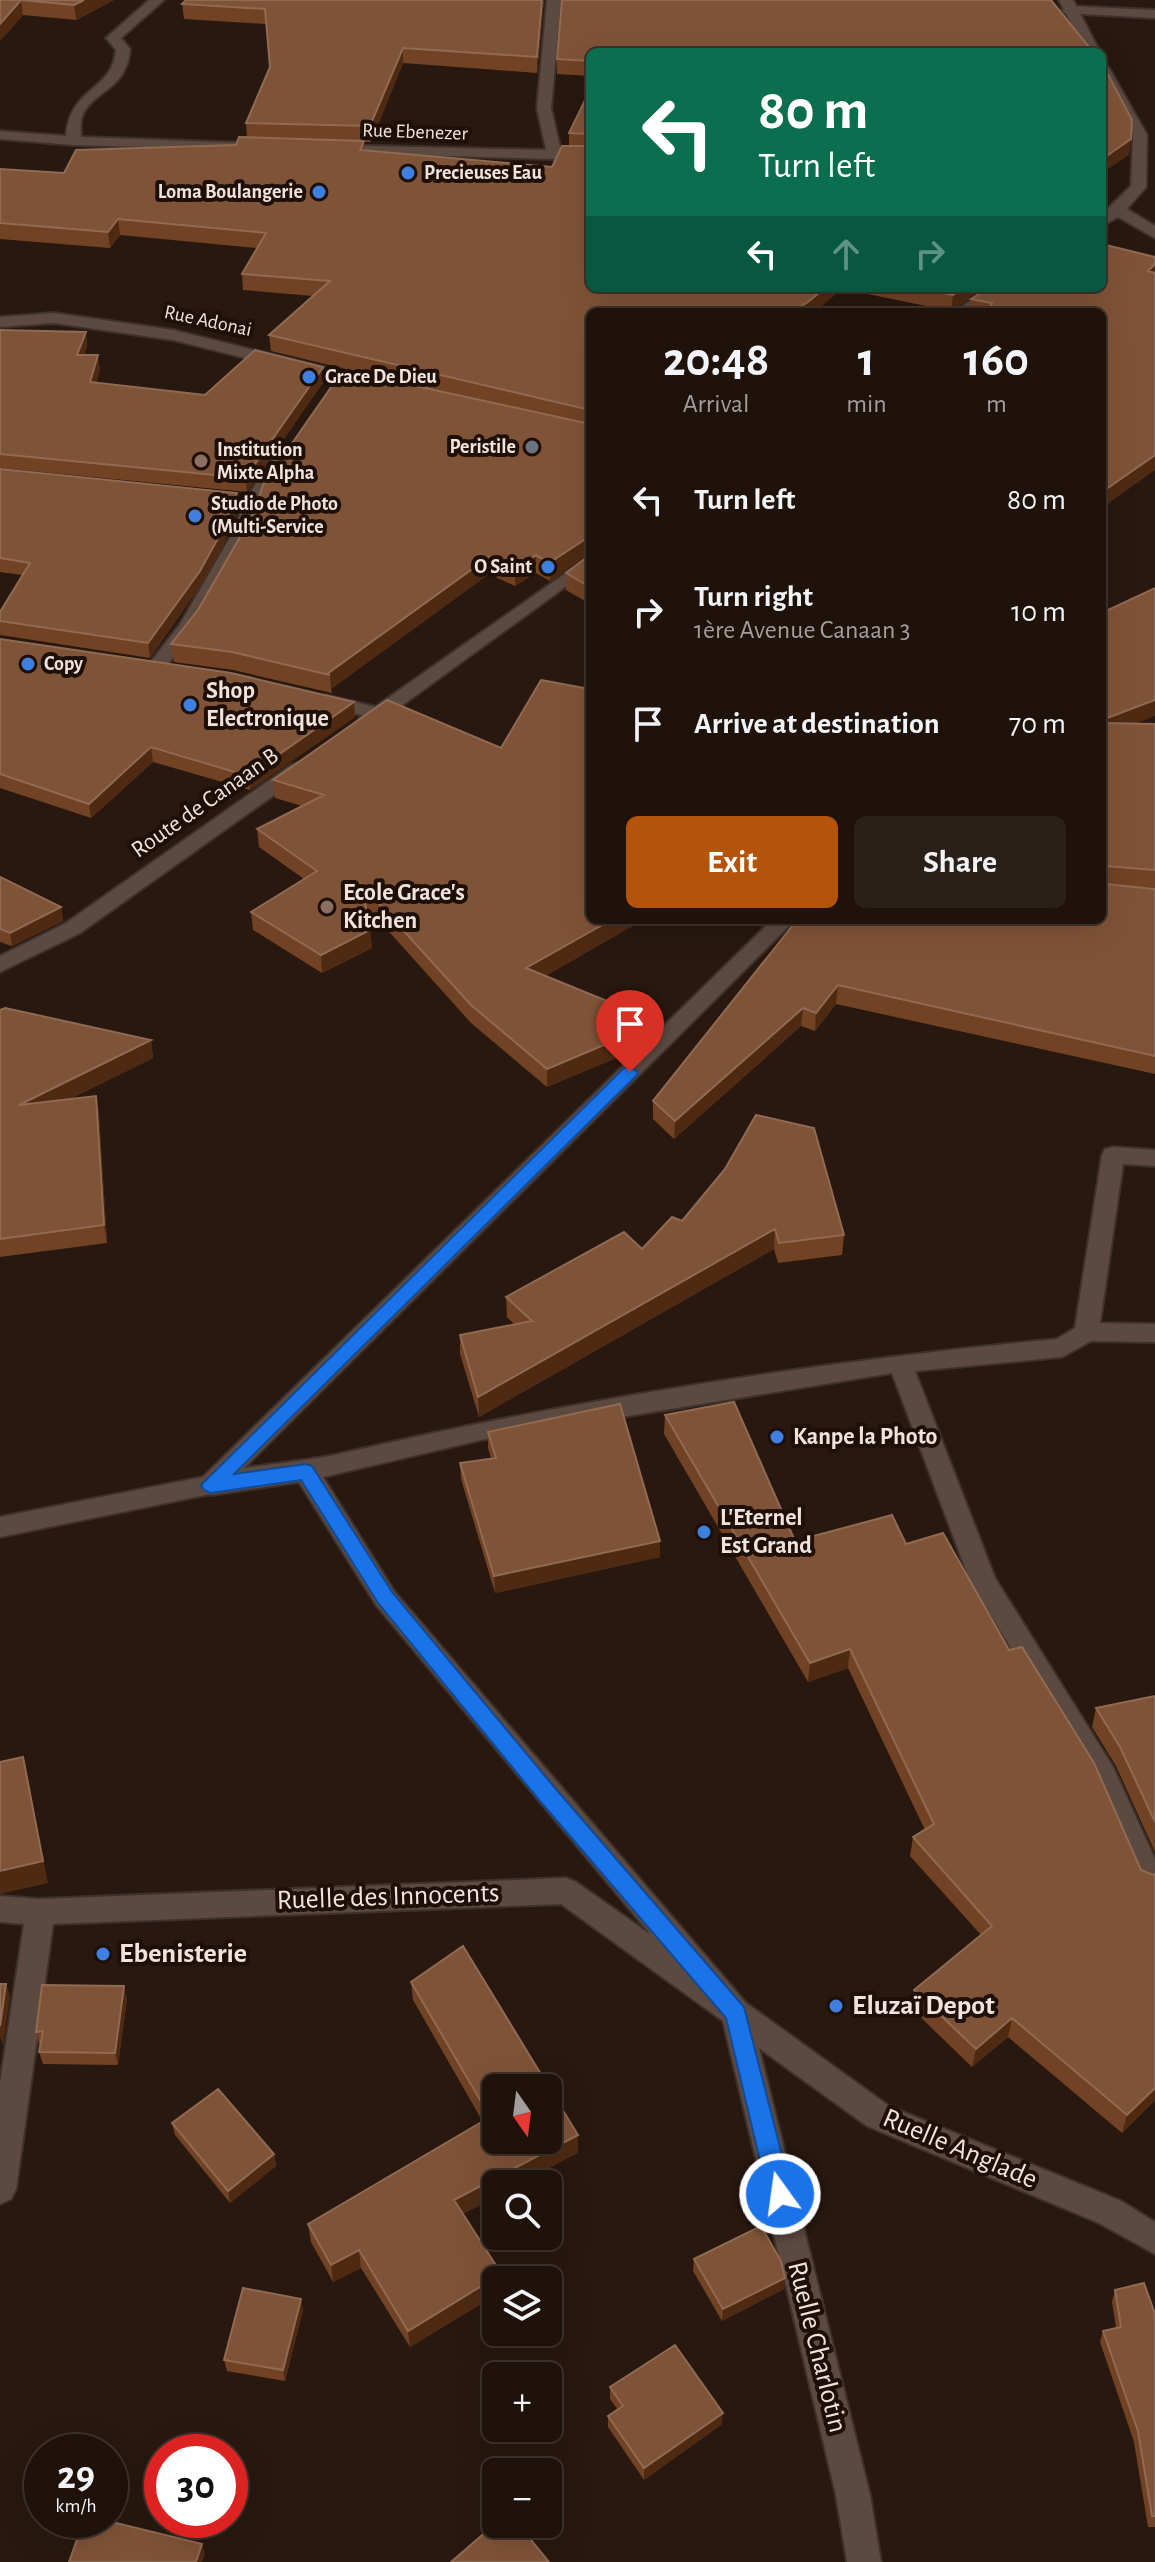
<!DOCTYPE html>
<meta charset="utf-8">
<style>
body{margin:0;font-family:"Alegreya Sans",sans-serif;background:#2b2019;color:#f1f3f6;height:100vh;display:flex;flex-direction:column;font-size:30px;white-space:nowrap}
*{box-sizing:border-box;margin:0}
p{font-size:26px;color:#a19e9d}
.icon{flex:none;width:44px;height:44px;fill:none;stroke:currentColor;stroke-width:2;stroke-linecap:round;stroke-linejoin:round}
.map{position:relative;flex:1;overflow:hidden}
.panel{position:absolute;left:586px;top:308px;width:520px;height:616px;display:flex;flex-direction:column;background:#1e120b;border-radius:12px;box-shadow:0 8px 32px #0002,0 0 0 2px #3c322c}
.panel>*{flex:none}
.hud{position:absolute;left:586px;top:48px;width:520px;height:244px;border-radius:12px;box-shadow:0 8px 32px #0002,0 0 0 2px #3c322c;background:#0b6e4f;color:#fff;overflow:hidden}
.needle{width:52px;rotate:166deg}
.controls{position:absolute;left:482px;top:2074px;display:grid;gap:16px}
.controls a{display:grid;place-items:center;width:80px;height:80px;border-radius:12px;background:#1e120b;box-shadow:0 8px 32px #0002,0 0 0 2px #3c322c;font-size:40px}
.speed{position:absolute;left:24px;top:2434px;display:flex;gap:16px;font-size:40px;font-weight:700;text-align:center}
.speed>*{display:grid;place-content:center;width:104px;height:104px;border-radius:50%;background:#1e120b;box-shadow:0 8px 32px #0002,0 0 0 2px #3c322c;line-height:1}
.speed small{font-size:20px;font-weight:400}
.speed .limit{border:12px solid #d22;background:#fff;color:#111}
.pin{position:absolute;display:grid;place-items:center;width:68px;height:68px;color:#fff;margin:-82px -34px;border-radius:50% 50% 50% 0;rotate:-45deg;box-shadow:0 0 8px #0007}
.pin .icon{rotate:45deg}
.me{position:absolute;width:88px;margin:-44px;rotate:346deg;stroke-linejoin:round;filter:drop-shadow(0 0 6px #0008)}
.turn{display:flex;align-items:center;gap:28px;height:168px;padding:0 40px;font-size:36px}
.turn .icon{width:104px;height:104px;stroke-width:2.5}
.turn b{display:block;font-size:56px;line-height:68px}
.lanes{display:flex;align-items:center;height:76px;padding:0 40px;background:#0003;justify-content:center;gap:40px;direction:ltr}
.lanes .off{opacity:.35}
.eta{display:flex;justify-content:space-evenly;align-items:center;height:136px;text-align:center}
.eta b{font-size:48px;font-weight:600;line-height:56px}
.action{display:flex;gap:16px;margin-top:auto;padding:16px 40px}
.action a{flex:1;height:92px;border-radius:12px;background:#b45309;color:#fff;font-size:32px;font-weight:600;line-height:92px;text-align:center}
.action a+a{background:#2b2019;color:#f1f3f6}
ul{padding:0;list-style:none}
li{display:flex;align-items:center;gap:24px;height:112px;padding:0 40px}
li div{flex:1}
li b{display:block;font-size:30px}
li em{font-style:normal}
.map>svg:first-child{display:block}
</style>
<div class="map">
<svg width="1155" height="2562" viewBox="0 0 1155 2562">
<rect width="100%" height="100%" fill="#28180f"/>
<g fill="none" stroke-linecap="round" stroke-linejoin="round">
<g stroke="#3d312c" stroke-width="4">
<path id="minor" d="M149,0H164L121,38L130,49C127,91 92,90 82,117C80,122 81,131 81,137L249,143L254,144V150L73,145L0,139V131L66,136C70,86 112,92 116,50L106,38Z
M547,0H561L551,108L561,151L590,152V160L334,153L327,149L334,145L546,150L537,108Z
M1069,6L1155,10V18L1064,13L1062,10Z
M54,313L173,330L376,380L378,384L370,389L173,340L54,323L0,327V317Z
M282,454L291,459L262,501L254,527L197,626L162,672H148L146,668L180,624L236,527L244,501L276,455Z
M325,695L385,709L388,713L378,719L318,705L315,701L318,697Z
M1113,1147L1155,1150V1166L1123,1164L1100,1323L1155,1324V1342L1091,1341L1062,1357L915,1371L995,1578L1113,1767L1155,1859V1888L1149,1891L1139,1887L1092,1781L970,1581L892,1373L481,1440L323,1477L394,1591L746,2003L889,2106L1121,2201L1155,2222V2254L1099,2223L867,2126L759,2048L870,2495L881,2562H847L836,2495L723,2021L561,1904L53,1924L16,2189L11,2199L0,2204V2083L24,1924L0,1922V1896L40,1899L566,1878L576,1882L651,1935L376,1605L299,1482L211,1495L202,1492L198,1485L202,1478C245,1464 294,1464 339,1454C575,1399 816,1362 1057,1339L1075,1328L1102,1155L1105,1149Z"/>
</g>
<g stroke="#3d312c" stroke-width="4">
<path id="tertiary" d="M1059,0H1073L1100,52H1086Z
M1102,64L1109,68L1147,135L1146,187L1127,209L1155,226V238L1118,217L1102,226V214L1131,186L1133,135L1102,80Z
M989,288H1008L973,312H954Z
M590,556V569L375,725H361L358,721L361,717Z
M298,763L308,769L305,773L80,933L0,972V956L66,923L291,765Z"/>
</g>
<g stroke="#3d312c" stroke-width="4">
<path id="secondary" d="M772,920H795L220,1492L0,1537V1517L203,1477Z"/>
</g>
<use href="#minor" fill="#5c493f" fill-rule="evenodd"/>
<use href="#tertiary" fill="#5c493f" fill-rule="evenodd"/>
<use href="#secondary" fill="#5c493f" fill-rule="evenodd"/>
</g>
<path fill="#714224" d="M0,0H114L76,20L23,15L0,41Z
M186,0H544L537,73L403,63L371,142H364V150L552,167L569,146V133L590,90V288H984L951,311L843,289L590,312V553L550,581L536,573L515,586L489,574L331,689L332,693L233,670L174,662L171,644L400,382L271,351L269,335L313,296L243,290L242,274L257,248L120,235L110,248L0,239V169L64,173L236,145L247,137L246,123L270,68L266,24L184,19L182,4Z
M590,52V76L557,74V59Z
M989,288L1102,312H970L971,299Z
M0,330L86,332L87,346L84,355L100,369L96,383L205,395L323,367L324,381L247,492L0,468Z
M0,469L239,508L223,545L201,585L150,658L0,635V612L22,575L0,572Z
M590,555V604L566,590V573Z
M1102,608L1136,724H1155V888L1116,885L1155,889V1074L836,1004L815,1031L801,1026L674,1139L653,1119V1101L797,920H1102Z
M0,639L354,702L355,717L250,790L153,762L91,818L0,788Z
M501,748L590,920H643L545,976L649,1018V1037L635,1050L547,1087L471,1023L366,906L372,948L322,973L253,930L251,912L304,879L259,847L257,829L302,806L275,798L273,780Z
M0,877L61,907L63,921L12,946L0,942Z
M0,1010L151,1040L153,1058L70,1099L96,1096L99,1114L107,1243L0,1257Z
M682,1221L844,1235L842,1255L778,1263L774,1249L479,1417L460,1354V1335L515,1325L507,1317L506,1297L642,1249Z
M665,1415L795,1541L906,1544L1009,1650L1141,1870L1153,1875L1155,1874V2100L1122,2133L1008,2037L972,2067L911,2008L914,1990L981,1935L910,1856L913,1837L925,1830L848,1668L808,1682L664,1434Z
M488,1432L660,1541V1557L495,1593L461,1479L460,1463L491,1458L488,1448Z
M1155,1696V1852L1116,1766L1092,1727L1096,1708Z
M411,1982L578,2153L496,2184V2196L463,2214L497,2267V2280H496V2285L494,2286V2296L410,2347L361,2268L333,2282L311,2242L308,2224L483,2122L413,2000Z
M127,1999L118,2065L43,2064L39,2052L41,2044H39L36,2032Z
M172,2123L274,2154L276,2166L230,2203L175,2135Z
M694,2259L784,2289L722,2321L693,2271Z
M1115,2290L1155,2314V2527H1148L1134,2442L1100,2342L1103,2331L1116,2328L1112,2302Z
M303,2310L285,2381L227,2371L224,2360Z
M610,2387L722,2424L644,2480L608,2427V2416L618,2410L610,2399Z"/>
<path fill="#4e2a13" d="M21,0L23,15L0,41V24Z
M84,0H114L76,20L74,5Z
M542,0H544L537,73V57Z
M403,48V63L371,142L370,126Z
M1131,139L1129,155L1102,173V159Z
M118,219L120,235L110,248L108,232Z
M1155,264V278L1148,271Z
M825,288H843L815,312H792Z
M963,288H984L951,311L953,295Z
M86,332L87,346L79,369L77,355Z
M98,355L100,369L92,396L90,382Z
M323,367L324,381L247,492L245,478Z
M1155,455V470L1102,508V492Z
M237,493L239,508L223,545L201,585L150,658L148,643Z
M590,536V553L550,581L549,563Z
M536,555V573L515,586V569Z
M489,557V574L331,689L330,675H327Z
M1155,700V716L1102,737V720Z
M354,702L355,717L250,790L248,776Z
M151,747L153,762L91,818L89,804Z
M61,907L63,921L12,946L10,933Z
M611,920H643L527,986L526,968Z
M370,930L372,948L322,973L321,955Z
M838,985L836,1004L815,1031L816,1013Z
M803,1008L801,1026L674,1139L675,1121Z
M649,1018V1037L635,1050L547,1087V1069Z
M151,1040L153,1058L22,1123L19,1105Z
M96,1096L99,1114L107,1243L104,1225Z
M775,1229L774,1249L479,1417L478,1397Z
M660,1541V1557L495,1593L494,1576Z
M850,1649L848,1668L808,1682L810,1663Z
M23,1757L48,1883L0,1894V1871Z
M6,1984L10,1997L3,2046L0,2037V2026Z
M124,1986L127,1999L118,2065L115,2053Z
M1012,2018L1008,2037L972,2067L976,2049Z
M1155,2088V2100L1122,2133L1127,2115Z
M578,2135V2153L519,2184H496V2196L455,2218L454,2200Z
M274,2154L276,2166L230,2203L228,2191Z
M359,2250L361,2268L333,2282L331,2265Z
M497,2267V2280H496V2285L494,2286V2296L410,2347L408,2331Z
M785,2278L784,2289L722,2321L723,2309Z
M301,2299L303,2310L285,2381L283,2370Z
M723,2413L722,2424L644,2480V2468Z
M202,2544L205,2554L202,2562H196Z"/>
<path fill="#7f5338" stroke="#906a52" stroke-width="2" fill-rule="evenodd" d="M0,0H84L74,5L21,0L0,24Z
M186,0H542L537,57L403,48L370,126L246,123L270,67L265,9L182,4Z
M562,0H1051L1093,52H590V61L557,59Z
M1102,63L1132,120L1131,139L1102,159Z
M590,90V134L569,133Z
M239,137L364,141L360,150L552,167L562,146H590V288H825L808,302L792,312H590V410L269,335L330,281L242,274L266,233L118,219L108,232L0,223V169L64,173L76,150L236,145Z
M1102,244L1155,257V264L1148,271L1155,273V455L1102,492V312H988L992,303L971,299L989,288H1102Z
M919,288H963L953,295Z
M0,330L86,332L77,355H98L90,382L205,395L255,350L323,367L245,478L0,454Z
M343,370L590,424V536L549,563L536,555L515,569L489,557L327,674L330,675L232,652L171,644L198,610L255,511L263,485Z
M0,469L237,493L222,531L200,571L148,643L0,621V612L30,563L0,558Z
M590,555V587L566,573Z
M1155,588V700L1102,720V608L1106,611Z
M0,639L231,673L354,702L248,776L151,747L89,804L0,774Z
M541,680L590,689V920H611L526,968L649,1018L635,1032L547,1069L471,1005L362,885L370,930L321,955L251,912L317,871L257,829L324,795L273,780L387,700L501,748Z
M1102,723L1155,724V870L1105,866L1102,869Z
M1102,869L1105,884L1155,889V1056L838,985L816,1013L803,1008L675,1121L653,1101L797,920H1102Z
M0,877L61,907L10,933L0,929Z
M5,1008L151,1040L19,1105L96,1096L104,1225L0,1239V1010Z
M756,1115L814,1128L844,1235L779,1243L775,1229L478,1397L460,1335L532,1321L506,1297L624,1232L642,1249L672,1217L682,1221L725,1169Z
M734,1402L795,1541L892,1515L906,1544L943,1533L1009,1650L1022,1647L1094,1763L1141,1870L1153,1875L1155,1874V2088L1127,2115L1012,2018L976,2049L914,1990L992,1926L913,1837L934,1824L850,1649L810,1663L665,1415Z
M620,1404L660,1541L494,1576L460,1463L496,1458L488,1432Z
M1155,1696V1822L1120,1747L1096,1708Z
M23,1757L43,1861L0,1871V1762Z
M463,1946L578,2135L454,2200L497,2267L489,2272L493,2279L408,2331L359,2250L331,2265L308,2224L490,2117L411,1982ZM496,2088H548V2140H496Z
M0,1984H6L0,2026Z
M42,1985L124,1986L115,2053L39,2052L43,2031L36,2032Z
M218,2089L274,2154L228,2191L172,2123Z
M761,2226L781,2261L785,2278L723,2309L694,2259Z
M1144,2283L1155,2314V2516H1152L1138,2431L1103,2331L1121,2327L1115,2290Z
M243,2288L301,2299L283,2370L224,2360Z
M675,2345L723,2413L644,2468L608,2416L623,2406L610,2387Z
M84,2520H104L202,2544L196,2562H69Z
M496,2523L518,2524L549,2562H451Z"/>
<path fill="#1a73e8" stroke="#114b97" stroke-width="2" d="M630,1067L638,1072L636,1076L234,1474L306,1464L312,1466L392,1592L555,1788L744,2007L792,2194L788,2202L780,2206L772,2202L768,2194L726,2018L540,1801L378,1603L301,1480L211,1493L204,1490L201,1485L624,1068Z"/>
<g fill="#3f7fe0" stroke="#1e0f07" stroke-width="3">
<circle cx="408" cy="173" r="8"/>
<circle cx="319" cy="192" r="8"/>
<circle cx="309" cy="377" r="8"/>
<circle cx="195" cy="516" r="8"/>
<circle cx="548" cy="567" r="8"/>
<circle cx="28" cy="664" r="8"/>
<circle cx="190" cy="705" r="8"/>
<circle cx="777" cy="1437" r="8"/>
<circle cx="704" cy="1532" r="8"/>
<circle cx="103" cy="1954" r="8"/>
<circle cx="836" cy="2006" r="8"/>
</g>
<circle fill="#6b7280" stroke="#1e0f07" stroke-width="3" cx="532" cy="447" r="8"/>
<g fill="#8d6e63" stroke="#1e0f07" stroke-width="3">
<circle cx="201" cy="461" r="8"/>
<circle cx="327" cy="907" r="8"/>
</g>
<g text-anchor="middle" dominant-baseline="central" stroke-width="8" stroke-linejoin="round" paint-order="stroke">
<g font-size="20" fill="#efe3dd" stroke="#1e0f07">
<text transform="translate(415 132) rotate(2)">Rue Ebenezer</text>
<text transform="translate(208 321) rotate(12)">Rue Adonai</text>
</g>
<g font-size="20" font-weight="bold" fill="#efe3dd" stroke="#1e0f07" text-anchor="start">
<text x="424" y="173">Precieuses Eau</text>
<text x="303" y="192" text-anchor="end">Loma Boulangerie</text>
<text x="325" y="377">Grace De Dieu</text>
<text x="516" y="447" text-anchor="end">Peristile</text>
<text x="217" y="450">Institution<tspan x="217" dy="23">Mixte Alpha</tspan></text>
<text x="211" y="504">Studio de Photo<tspan x="211" dy="23">(Multi-Service</tspan></text>
<text x="532" y="567" text-anchor="end">O Saint</text>
<text x="44" y="664">Copy</text>
</g>
<g font-size="24" font-weight="bold" fill="#efe3dd" stroke="#1e0f07" text-anchor="start">
<text x="206" y="691">Shop<tspan x="206" dy="28">Electronique</tspan></text>
<text x="343" y="893">Ecole Grace's<tspan x="343" dy="28">Kitchen</tspan></text>
<text x="793" y="1437">Kanpe la Photo</text>
<text x="720" y="1518">L'Eternel<tspan x="720" dy="28">Est Grand</tspan></text>
</g>
<g font-size="24" fill="#efe3dd" stroke="#1e0f07">
<text transform="translate(205 803) rotate(-35)">Route de Canaan B</text>
</g>
<g font-size="28" fill="#efe3dd" stroke="#1e0f07">
<text transform="translate(388 1897) rotate(-2)">Ruelle des Innocents</text>
<text transform="translate(960 2149) rotate(23)">Ruelle Anglade</text>
<text transform="translate(817 2347) rotate(76)">Ruelle Charlotin</text>
</g>
<g font-size="28" font-weight="bold" fill="#efe3dd" stroke="#1e0f07" text-anchor="start">
<text x="119" y="1954">Ebenisterie</text>
<text x="852" y="2006">Eluzaï Depot</text>
</g>
</g>
</svg>
<div class="controls">
<a><svg class="needle" viewBox="-14 -14 28 28"><path d="M0-13l5 13h-10z" fill="#e53935"/><path d="M0 13l5-13h-10z" fill="#a19e9d"/></svg></a>
<a><svg class="icon" aria-label="search" viewBox="0 0 24 24"><circle cx="10" cy="10" r="6"/><path d="M15 15l6 6"/></svg></a>
<a><svg class="icon" aria-label="layers" viewBox="0 0 24 24"><path d="M12 4l9 5-9 5-9-5zM3 14l9 5 9-5"/></svg></a>
<a>+</a>
<a>−</a>
</div>
<div class="speed"><div>29<small>km/h</small></div><div class="limit">30</div></div>
<div class="pin" style="left:630px;top:1072px;background:#d93025"><svg class="icon" aria-label="arrive" viewBox="0 0 24 24"><path d="M6 21V4h12l-3 4 3 4H6"/></svg></div>
<svg class="me" style="left:780px;top:2194px" viewBox="-20 -20 40 40"><circle r="17" fill="#1a73e8" stroke="#fff" stroke-width="3"/><path d="M0-11L8 9 0 5-8 9z" fill="#fff"/></svg>
<div class="hud">
<div class="turn"><svg class="icon" aria-label="left" viewBox="0 0 24 24"><path d="M17 20v-9H6M10 6l-5 5 5 5"/></svg><div><b>80 m</b>Turn left</div></div>
<div class="lanes"><svg class="icon" aria-label="left" viewBox="0 0 24 24"><path d="M17 20v-9H6M10 6l-5 5 5 5"/></svg><svg class="icon off" aria-label="ahead" viewBox="0 0 24 24"><path d="M12 20V5M6 11l6-6 6 6"/></svg><svg class="icon off" aria-label="right" viewBox="0 0 24 24"><path d="M7 20v-9h11M14 6l5 5-5 5"/></svg></div>
</div>
<section class="panel">
<div class="eta">
<div><b>20:48</b><p>Arrival</p></div>
<div><b>1</b><p>min</p></div>
<div><b>160</b><p>m</p></div>
</div>
<ul>
<li><svg class="icon" aria-label="left" viewBox="0 0 24 24"><path d="M17 20v-9H6M10 6l-5 5 5 5"/></svg><div><b>Turn left</b></div><em>80 m</em></li>
<li><svg class="icon" aria-label="right" viewBox="0 0 24 24"><path d="M7 20v-9h11M14 6l5 5-5 5"/></svg><div><b>Turn right</b><p>1ère Avenue Canaan 3</p></div><em>10 m</em></li>
<li><svg class="icon" aria-label="arrive" viewBox="0 0 24 24"><path d="M6 21V4h12l-3 4 3 4H6"/></svg><div><b>Arrive at destination</b></div><em>70 m</em></li>
</ul>
<div class="action"><a>Exit</a><a>Share</a></div>
</section>
</div>
